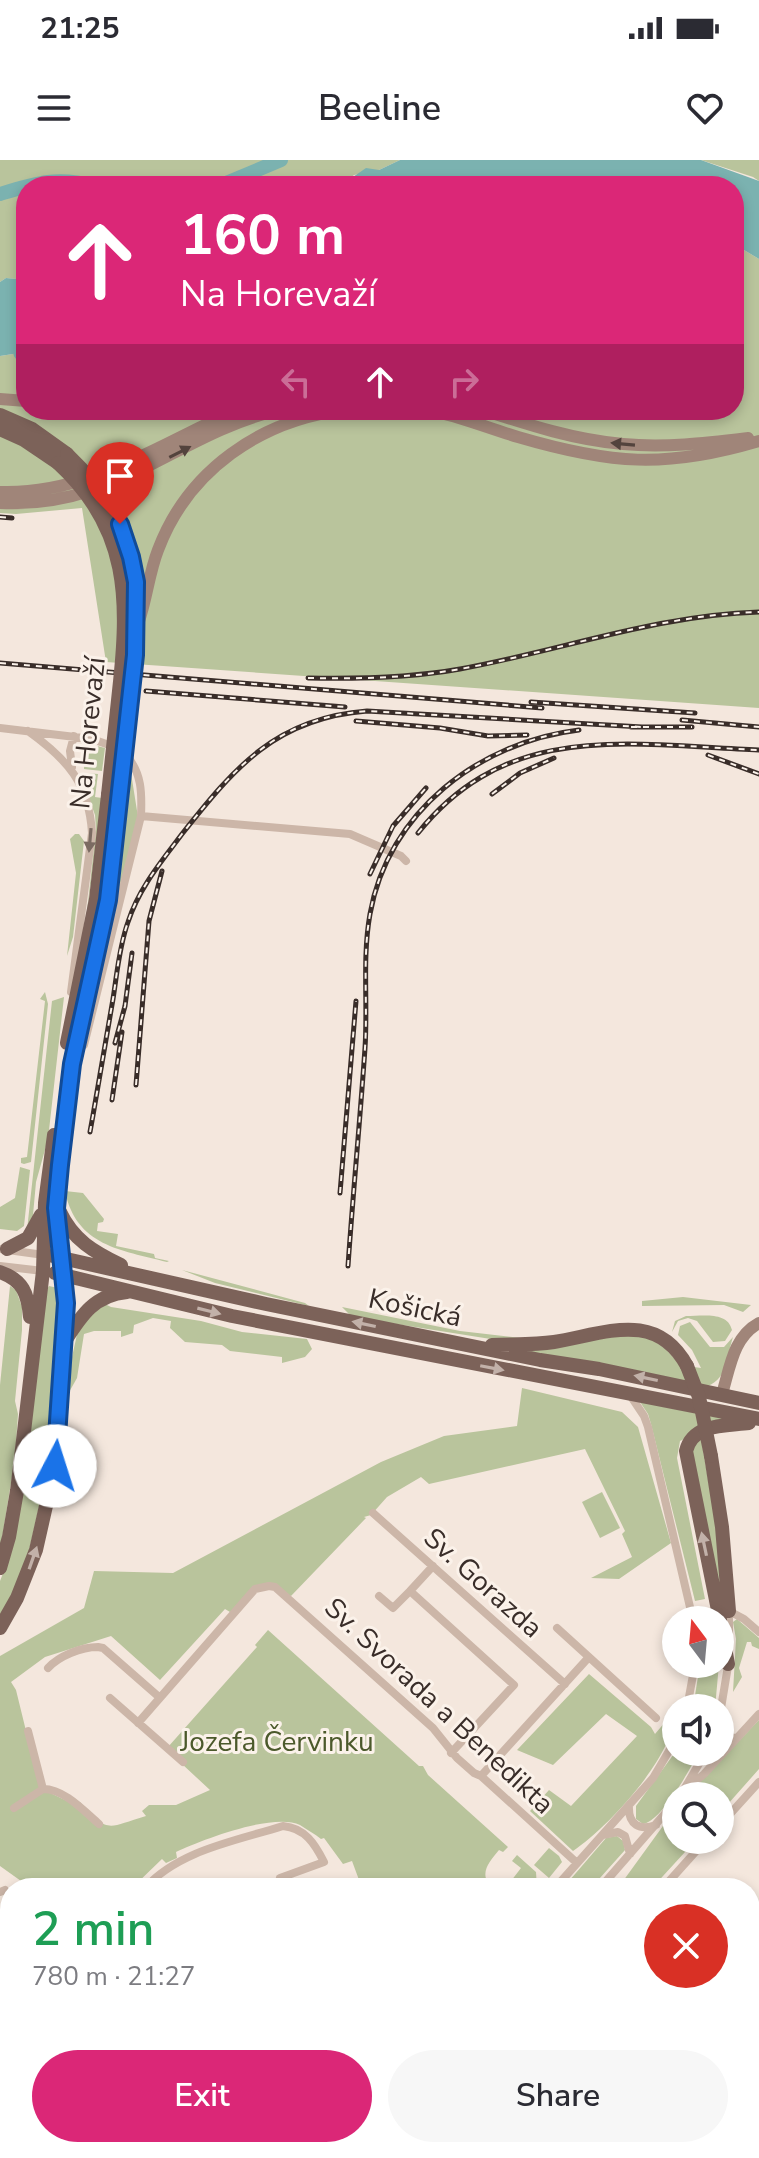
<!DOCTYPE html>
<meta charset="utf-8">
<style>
body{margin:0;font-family:"Nunito Sans",sans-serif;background:#f7f7f7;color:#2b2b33;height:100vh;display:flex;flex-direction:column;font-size:30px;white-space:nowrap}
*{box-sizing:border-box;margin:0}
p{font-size:26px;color:#7c7c81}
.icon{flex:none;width:44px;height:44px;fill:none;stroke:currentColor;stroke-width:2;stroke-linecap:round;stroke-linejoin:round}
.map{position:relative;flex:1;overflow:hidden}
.panel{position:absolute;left:0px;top:1718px;width:760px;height:280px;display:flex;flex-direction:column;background:#fff;border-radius:32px 32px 0 0;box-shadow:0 4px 12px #0003}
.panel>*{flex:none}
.top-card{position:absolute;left:16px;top:16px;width:728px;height:244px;border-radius:32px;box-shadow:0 4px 12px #0003;background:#db2777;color:#fff;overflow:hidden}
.needle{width:52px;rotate:344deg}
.fabs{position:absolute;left:662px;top:1446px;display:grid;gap:16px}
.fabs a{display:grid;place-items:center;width:72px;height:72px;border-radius:50%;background:#fff;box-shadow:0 4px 12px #0003;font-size:40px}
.pin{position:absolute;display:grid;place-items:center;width:68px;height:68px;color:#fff;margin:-82px -34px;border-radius:50% 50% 50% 0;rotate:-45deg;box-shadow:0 0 8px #0007}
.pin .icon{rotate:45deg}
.me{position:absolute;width:88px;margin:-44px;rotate:5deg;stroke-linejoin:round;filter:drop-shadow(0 0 6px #0008)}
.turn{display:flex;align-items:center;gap:28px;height:168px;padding:0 32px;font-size:36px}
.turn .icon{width:104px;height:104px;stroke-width:2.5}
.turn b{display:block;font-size:56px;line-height:68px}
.lanes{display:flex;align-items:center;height:76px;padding:0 32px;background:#0003;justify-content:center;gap:40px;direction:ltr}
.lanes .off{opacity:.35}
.round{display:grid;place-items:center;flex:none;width:84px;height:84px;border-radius:42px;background:#f7f7f7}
.overview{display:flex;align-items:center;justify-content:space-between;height:136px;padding:0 32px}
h1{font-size:48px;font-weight:600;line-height:60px;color:#1e9e55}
.button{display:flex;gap:16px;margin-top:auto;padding:16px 32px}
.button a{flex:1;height:92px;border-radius:48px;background:#db2777;color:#fff;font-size:32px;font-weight:600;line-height:92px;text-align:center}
.button a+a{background:#f7f7f7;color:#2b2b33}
.status{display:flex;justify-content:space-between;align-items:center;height:56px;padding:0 40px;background:#fff;direction:ltr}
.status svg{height:22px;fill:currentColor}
header{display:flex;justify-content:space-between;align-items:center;height:104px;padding:0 32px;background:#fff;font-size:36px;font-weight:600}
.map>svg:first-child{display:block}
</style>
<div class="status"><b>21:25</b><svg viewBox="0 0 49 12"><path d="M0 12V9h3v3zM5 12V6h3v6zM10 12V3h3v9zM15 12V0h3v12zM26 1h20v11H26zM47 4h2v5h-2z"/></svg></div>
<header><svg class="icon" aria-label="menu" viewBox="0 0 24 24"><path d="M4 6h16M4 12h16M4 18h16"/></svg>Beeline<svg class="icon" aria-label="heart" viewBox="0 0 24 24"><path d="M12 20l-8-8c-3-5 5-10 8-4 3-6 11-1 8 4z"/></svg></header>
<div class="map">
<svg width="759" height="1998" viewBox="0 0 759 1998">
<rect width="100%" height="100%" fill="#f4e7dd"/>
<path fill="#b9c49c" d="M0,0H400L379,10L354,15L340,26H26V120L6,118L0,122Z
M701,0H759V21L753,17Z
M734,84L759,99V548L106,502L82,348L16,354L0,353V196L26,192V250H734Z
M85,583L105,588L102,611L84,609Z
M86,613L98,614L95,637L102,638L85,769L96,669L95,655L81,616Z
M131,613L138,657L118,733Z
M75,674H79L84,681L73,777L67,796L76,713L70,679Z
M45,832L48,844L31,1002L24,1004L21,1003V998L27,997L45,841L40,839Z
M64,837L48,979L36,1022L32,1066L27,1070L52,841Z
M20,1007L30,1010L24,1066L17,1071L0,1069V1047L15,1038Z
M65,1031L83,1033L104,1059L103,1062L98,1063L97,1071L118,1074L116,1086L154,1094L155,1098L169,1101L167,1102C121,1090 76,1086 65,1031Z
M182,1110L305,1143L309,1146L215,1123Z
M10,1126L16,1130L22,1147V1170L15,1241L18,1254L15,1298L0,1391V1225Z
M49,1126L58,1128L59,1144L48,1307L26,1404L0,1459V1421L9,1398L46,1131Z
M683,1137L751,1145L743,1152L724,1145L642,1146V1141Z
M103,1143L111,1147L201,1161L242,1172L307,1179L312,1189L305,1197L282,1203V1197L230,1191L222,1185L185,1182L170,1168L171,1161L153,1158L134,1165L133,1173L121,1177V1171H94L84,1174L77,1218L68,1234L72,1197L78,1170Z
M342,1147L460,1171L521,1178L497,1180L352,1157Z
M686,1156C702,1156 728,1151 732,1170L725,1181L713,1182L697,1161L688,1158L678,1161L672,1172L675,1161Z
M690,1162L710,1187H724L733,1177C727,1195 728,1218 708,1226L519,1190C552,1184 607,1170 640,1175C658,1178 669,1192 680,1205L701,1208L692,1190L678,1175L680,1166Z
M522,1228L622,1252L638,1267L671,1383L619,1419L591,1418L632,1397L622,1374L625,1371L585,1289L429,1324L421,1317L387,1337L371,1355L364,1357L366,1358L291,1436L263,1424L230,1452L225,1449L160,1520L111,1476L45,1497L11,1522L16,1530L40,1628L67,1641L80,1642C109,1674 106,1668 146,1656L142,1651L149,1645H176L210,1630L182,1604L168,1587L257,1487L255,1485L268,1470L419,1606H423L428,1615L508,1687L503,1692L499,1690C489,1702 478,1714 492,1728H362L352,1701L343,1704L324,1678L321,1679C315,1674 306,1669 300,1665C274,1652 201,1680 176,1692L177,1698L166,1703L162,1699L132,1728H25L21,1721L0,1706V1496L84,1448L94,1411L173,1413L381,1302L444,1276L517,1266Z
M640,1242L726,1259L680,1281L677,1298L705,1439L695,1441L651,1264L648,1254Z
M701,1278L716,1366L722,1436L689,1290Z
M602,1332L620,1368L600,1378L582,1342Z
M737,1459L759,1478V1489L752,1486L751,1482H747L739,1508L742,1517L733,1532L736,1479L733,1462Z
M700,1504H719L715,1548H693Z
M589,1514L651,1567L655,1574L676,1549C676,1594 610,1666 573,1691L530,1651L549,1630L571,1646L637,1576L606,1554L553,1605L517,1590Z
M759,1560V1609L720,1653V1636H686Z
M676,1591L699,1592C690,1609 662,1661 643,1664L636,1659V1646Z
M676,1648V1680H696L652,1728H618Z
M617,1676L623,1681L625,1690L591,1728H563L606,1678Z
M549,1688L559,1696L562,1702L549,1718L534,1705Z
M517,1695L536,1712L537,1728H517L511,1721L521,1708L512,1701Z
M293,1988H378L375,1998H302Z
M534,1988H588L579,1998H545Z"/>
<path fill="#7bb2b0" d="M400,0H701L759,21V99L734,84V26H340L366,8L379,10Z
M6,118L26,120V192L0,196V122Z"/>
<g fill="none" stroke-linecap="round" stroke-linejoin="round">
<path stroke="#7bb2b0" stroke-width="9" d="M18,194L21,198
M24,205L26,209"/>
<path stroke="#7bb2b0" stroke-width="14" d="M219,26L281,0
M0,34C36,23 57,16 94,26"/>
<path stroke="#ccb6a8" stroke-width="8" d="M0,568L92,579L115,587
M28,571C67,599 89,623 92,673L71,832
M72,607L70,591L74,576
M141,656L350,674L401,696L406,701
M77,891L84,885L141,656C142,633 142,613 126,595
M0,1089L44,1095
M0,1106L43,1111
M630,1235L644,1256L648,1267L693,1460
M373,1353L565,1524
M433,1406L410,1431L514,1525L451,1593
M379,1436L393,1448L410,1431
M557,1468L656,1558
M729,1482V1451L744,1459L759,1472
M48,1508C59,1496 81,1487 98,1487L103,1488L159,1537
M110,1538L183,1602
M687,1548L695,1504
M720,1554L729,1500
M138,1563L255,1429L269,1426L275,1427L433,1568L457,1598L474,1613L481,1616L577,1703
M28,1571L43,1629
M720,1576L736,1578
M481,1616L589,1497
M43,1629C64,1629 83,1650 99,1664
M685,1630L704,1614L759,1554
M680,1636L706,1592
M629,1646C628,1665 640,1671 656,1665
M14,1648L43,1629
M720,1665L759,1622
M603,1675L618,1672L625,1676L630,1694
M145,1728C179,1690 236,1681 283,1666C305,1668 315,1684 324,1702L280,1718
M555,1728L653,1618L676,1579
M600,1728L676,1641
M663,1728L706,1680
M0,1732L5,1730
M0,1773V1787
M750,1798L759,1788
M0,1903L10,1912
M750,1903L759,1911
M279,1988L291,1998
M516,1988L528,1998
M380,1998L383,1988
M598,1998L607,1988"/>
<path stroke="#a08579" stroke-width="12" d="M0,239L26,241
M429,250C459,256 488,268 518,277C610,304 665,309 759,281
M483,250C529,265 575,280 623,284C665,288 706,283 748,278
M0,332C89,335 159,284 237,250
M0,343C117,349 176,274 279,250
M139,461C147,438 149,413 158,390C188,310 261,260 344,250
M722,1234C730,1208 733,1177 759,1163"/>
<path stroke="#7c6259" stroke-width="14" d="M0,255L32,269L67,294
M0,269L24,280L58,303
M135,495L137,464
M67,883L96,739L108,635
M60,1052C73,1080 94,1092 121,1105
M7,1089L28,1078L41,1055
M53,1096L266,1144L540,1200L599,1209L759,1243
M0,1112C23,1120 28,1134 30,1157
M55,1113L232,1156L759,1259
M65,1181C81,1156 94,1135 127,1132
M492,1185C512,1184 534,1185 554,1182C604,1174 656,1149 687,1206
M711,1296L722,1367L729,1451
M0,1408L9,1377L17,1331L43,1111L45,1043L54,975
M720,1460L686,1291C693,1263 725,1266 749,1263
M720,1462L728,1504
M0,1468L17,1438L36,1390L55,1306L66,1143L57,1036L72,904L103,772L120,637"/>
<g stroke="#392d29" stroke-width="5">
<path id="rail" d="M0,357L12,358
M0,503L542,548
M308,518C359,519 410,518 460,509C560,491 656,455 759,452
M146,531L345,547
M531,542L695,553
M682,560L759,567
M356,561L440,568L488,576L527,575
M631,567H692
M708,595L759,614
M492,634L520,613L554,598
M418,673C509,559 631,585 759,590
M370,714L393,666L426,628
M115,883L125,846L132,793
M136,925L149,761L162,711
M112,940L122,872
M90,972C98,928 105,884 113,839C117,814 119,787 128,762C139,728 161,702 182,674C235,607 276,558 367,551L642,567
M340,1033L356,841
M348,1106C353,1033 360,961 365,888C368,843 362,799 370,754C388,652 479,582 579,570"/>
</g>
<use href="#rail" stroke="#fbf2ea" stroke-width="2" stroke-dasharray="6" stroke-linecap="butt"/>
<path stroke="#7c6259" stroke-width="14" d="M67,294C120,344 136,393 137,464
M58,303C130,369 129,441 119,531C115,566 112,600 108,635
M120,637L135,495
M687,1206L699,1237L711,1296"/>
</g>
<defs><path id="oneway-solid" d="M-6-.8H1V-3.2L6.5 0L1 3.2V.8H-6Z" transform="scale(2)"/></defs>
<g fill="#53433d">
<use href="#oneway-solid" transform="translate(623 284) rotate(-175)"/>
<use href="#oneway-solid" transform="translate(180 292) rotate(-27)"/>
</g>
<use fill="#7b6b62" href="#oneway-solid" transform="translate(90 680) rotate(95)"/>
<g fill="#c2b1a9">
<use href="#oneway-solid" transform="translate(209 1151) rotate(14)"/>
<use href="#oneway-solid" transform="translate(364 1164) rotate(-168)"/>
<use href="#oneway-solid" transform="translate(492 1208) rotate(11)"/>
<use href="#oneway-solid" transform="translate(646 1218) rotate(-168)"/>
<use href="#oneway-solid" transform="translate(704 1384) rotate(-102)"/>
<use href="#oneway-solid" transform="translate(33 1398) rotate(-71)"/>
</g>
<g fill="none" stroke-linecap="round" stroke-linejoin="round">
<g stroke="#114b97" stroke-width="20">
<path id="route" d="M55,1306L66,1143L56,1048L60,1005L72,904L108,740L135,495L136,422L131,397L120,364"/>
</g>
<use href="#route" stroke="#1a73e8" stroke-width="14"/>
</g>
<g text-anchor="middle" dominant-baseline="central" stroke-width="6" stroke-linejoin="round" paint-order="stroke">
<g font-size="28" fill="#392d29" stroke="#fbf2ea">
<text transform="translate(88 573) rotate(-84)">Na Horevaží</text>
<text transform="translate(415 1148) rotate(12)">Košická</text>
<text transform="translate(483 1423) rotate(42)">Sv. Gorazda</text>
<text transform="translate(439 1546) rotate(43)">Sv. Svorada a Benedikta</text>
</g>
<g font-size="28" fill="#4b592b" stroke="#fbf2ea">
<text x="277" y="1582">Jozefa Červinku</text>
</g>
</g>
</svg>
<div class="fabs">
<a><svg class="needle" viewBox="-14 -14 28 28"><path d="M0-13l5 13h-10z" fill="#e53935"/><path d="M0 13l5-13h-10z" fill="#7c7c81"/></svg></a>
<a><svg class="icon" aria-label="sound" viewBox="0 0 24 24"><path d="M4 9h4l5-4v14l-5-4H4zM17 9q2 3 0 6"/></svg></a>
<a><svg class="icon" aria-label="search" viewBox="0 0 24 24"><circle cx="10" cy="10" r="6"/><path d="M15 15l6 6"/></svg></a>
</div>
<div class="pin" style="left:120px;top:364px;background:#d93025"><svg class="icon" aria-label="arrive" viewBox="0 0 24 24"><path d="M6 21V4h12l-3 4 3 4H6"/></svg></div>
<svg class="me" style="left:55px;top:1306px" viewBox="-20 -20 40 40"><circle r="19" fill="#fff"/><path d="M0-13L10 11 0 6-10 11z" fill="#1a73e8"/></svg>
<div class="top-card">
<div class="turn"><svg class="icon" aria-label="ahead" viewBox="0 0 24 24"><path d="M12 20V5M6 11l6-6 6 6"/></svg><div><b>160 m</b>Na Horevaží</div></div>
<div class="lanes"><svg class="icon off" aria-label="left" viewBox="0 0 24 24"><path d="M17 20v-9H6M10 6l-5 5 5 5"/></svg><svg class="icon" aria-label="ahead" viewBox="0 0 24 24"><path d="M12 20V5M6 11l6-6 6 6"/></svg><svg class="icon off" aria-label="right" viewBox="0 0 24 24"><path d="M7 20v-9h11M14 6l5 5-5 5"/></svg></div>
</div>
<section class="panel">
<div class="overview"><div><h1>2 min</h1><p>780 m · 21:27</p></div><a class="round" style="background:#d93025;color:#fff"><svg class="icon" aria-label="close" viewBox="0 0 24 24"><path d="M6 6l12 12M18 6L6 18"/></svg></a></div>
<div class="button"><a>Exit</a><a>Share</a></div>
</section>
</div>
